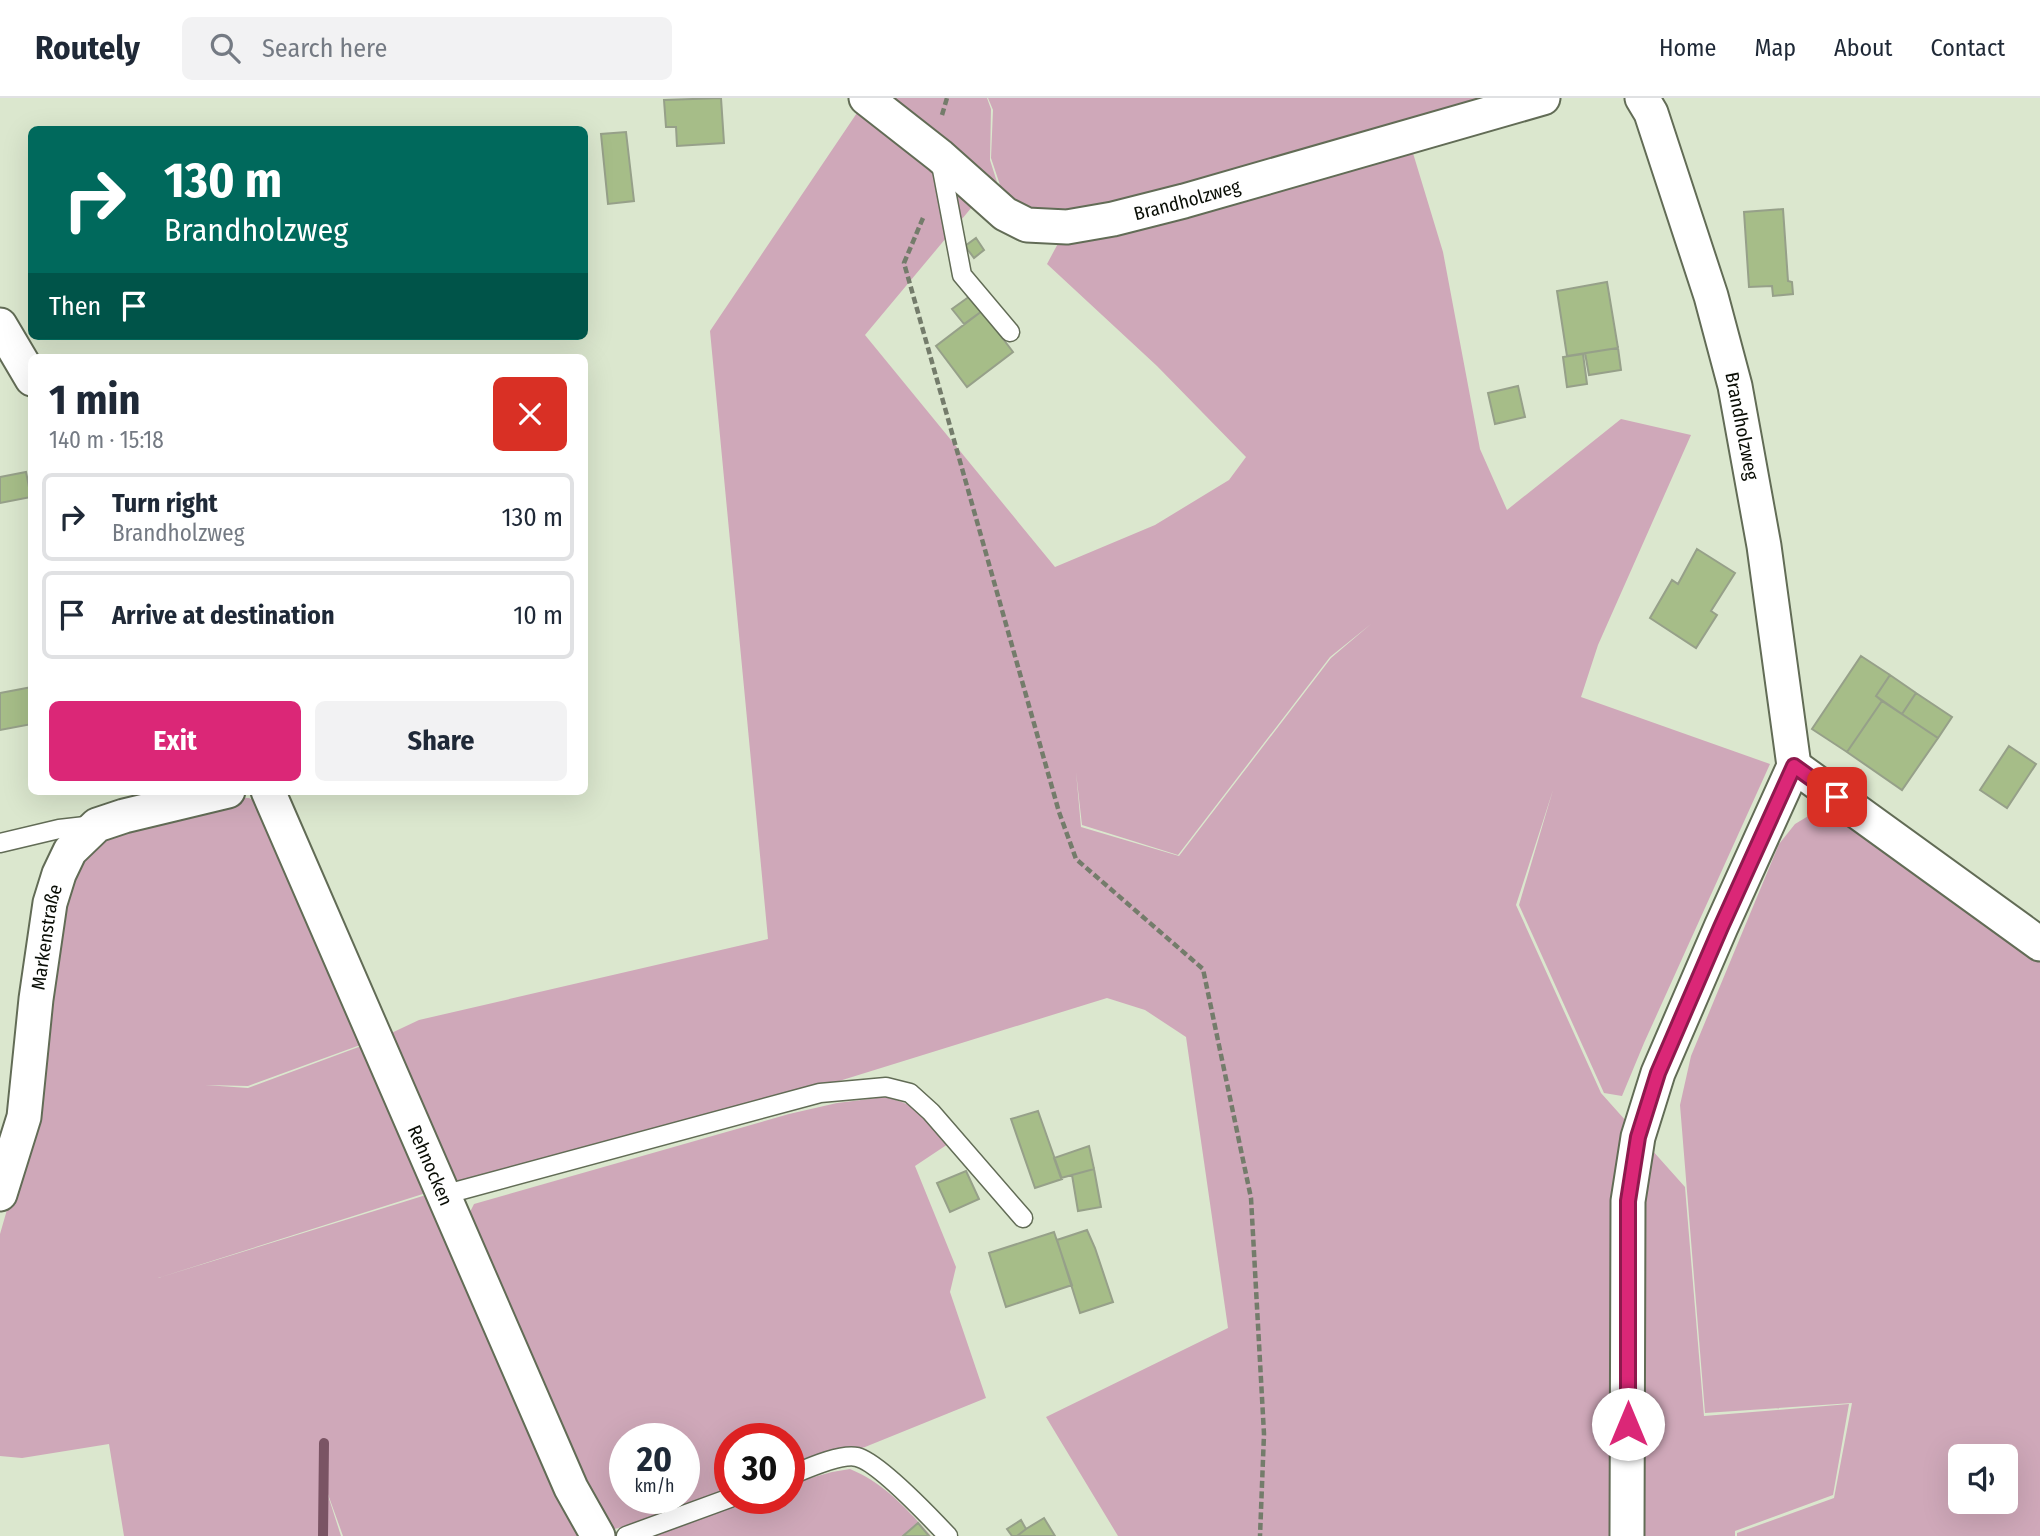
<!DOCTYPE html>
<meta charset="utf-8">
<style>
body{margin:0;font-family:"Fira Sans Condensed",sans-serif;background:#f2f2f3;color:#1f2937;height:100vh;display:flex;flex-direction:column;font-size:26px;white-space:nowrap}
*{box-sizing:border-box;margin:0}
p{font-size:23px;color:#747a83}
.icon{flex:none;width:38px;height:38px;fill:none;stroke:currentColor;stroke-width:2;stroke-linecap:round;stroke-linejoin:round}
.map{position:relative;flex:1;overflow:hidden}
.panel{position:absolute;left:28px;top:256px;width:560px;height:441px;display:flex;flex-direction:column;background:#fff;border-radius:10px;box-shadow:0 7px 28px #0002}
.panel>*{flex:none}
.hud{position:absolute;left:28px;top:28px;width:560px;height:214px;border-radius:10px;box-shadow:0 7px 28px #0002;background:#00695c;color:#fff;overflow:hidden}
.fabs{position:absolute;left:1948px;top:1346px;display:grid;gap:14px}
.fabs a{display:grid;place-items:center;width:70px;height:70px;border-radius:10px;background:#fff;box-shadow:0 7px 28px #0002;font-size:35px}
.speed{position:absolute;left:609px;top:1325px;display:flex;gap:14px;font-size:35px;font-weight:700;text-align:center}
.speed>*{display:grid;place-content:center;width:91px;height:91px;border-radius:50%;background:#fff;box-shadow:0 7px 28px #0002;line-height:1}
.speed small{font-size:18px;font-weight:400}
.speed .limit{border:10px solid #d22;background:#fff;color:#111}
.pin{position:absolute;display:grid;place-items:center;width:60px;height:60px;color:#fff;margin:-30px;border-radius:14px;box-shadow:0 4px 10px #0006}
.me{position:absolute;width:77px;margin:-38px;rotate:0deg;stroke-linejoin:round;filter:drop-shadow(0 0 5px #0008)}
.turn{display:flex;align-items:center;gap:24px;height:147px;padding:0 21px;font-size:32px}
.turn .icon{width:91px;height:91px;stroke-width:2.5}
.turn b{display:block;font-size:49px;line-height:60px}
.then{display:flex;align-items:center;height:66px;padding:0 21px;background:#0003;gap:14px;font-size:26px}
.round{display:grid;place-items:center;flex:none;width:74px;height:74px;border-radius:10px;background:#f2f2f3}
.summary{display:flex;align-items:center;justify-content:space-between;height:119px;padding:0 21px}
h1{font-size:42px;font-weight:700;line-height:52px}
.cta{display:flex;gap:14px;margin-top:auto;padding:14px 21px}
.cta a{flex:1;height:80px;border-radius:10px;background:#db2777;color:#fff;font-size:28px;font-weight:700;line-height:80px;text-align:center}
.cta a+a{background:#f2f2f3;color:#1f2937}
ul{padding:0;list-style:none}
li{display:flex;align-items:center;gap:21px;height:88px;margin:0 14px 10px;padding:0 7px;border:4px solid #e0e1e3;border-radius:10px}
li div{flex:1}
li b{display:block;font-size:26px}
li em{font-style:normal}
header{display:flex;align-items:center;gap:42px;box-sizing:border-box;height:98px;padding:0 35px;background:#fff;border-bottom:2px solid #e0e1e3}
header strong{font-size:33px}
nav{display:flex;gap:38px;margin-inline-start:auto;font-size:24px}
.search{width:490px;height:63px;background:#f2f2f3;display:flex;align-items:center;gap:18px;box-sizing:border-box;padding:0 24px;border-radius:10px;color:#747a83;font-size:26px}
.map>svg:first-child{display:block}
</style>
<header>
<strong>Routely</strong>
<div class="search"><svg class="icon" aria-label="search" viewBox="0 0 24 24"><circle cx="10" cy="10" r="6"/><path d="M15 15l6 6"/></svg>Search here</div>
<nav><a>Home</a><a>Map</a><a>About</a><a>Contact</a></nav>
</header>
<div class="map">
<svg width="2040" height="1438" viewBox="0 0 2040 1438">
<rect width="100%" height="100%" fill="#dbe7ce"/>
<path fill="#cfa8b9" fill-rule="evenodd" d="M878,0H987L991,11L990,62L1003,103Z
M988,0H1520L1177,95L1034,120L1003,96L991,60L993,12Z
M865,3L982,97L865,237L1055,469L1155,427L1229,382L1246,359L1157,268L1047,166L1062,138L1409,42L1443,154L1480,351L1507,412L1621,321L1691,337L1598,547L1581,599L1770,666L1644,945L1622,998L1604,995L1519,807L1553,692L1516,807L1601,995L1685,1089L1704,1318L1849,1306L1833,1397L1735,1433V1438H1118L1046,1319L1228,1230L1186,939L1145,912L1107,900L794,997L444,1087L385,938L419,922L768,841L710,233ZM1371,526L1331,560L1179,758L1081,729L1076,674L1082,727L1178,757L1330,559Z
M229,700H249L261,706L363,946L248,988L205,987L248,990L364,947L426,1095L158,1180L426,1097L479,1215L507,1287L584,1438H343L325,1388L341,1438H124L109,1346L22,1360L0,1358V1136L32,1025L68,782L103,735Z
M1815,714L1840,718L2040,861V1438H1737V1435L1834,1400L1852,1305L1705,1315L1680,1007L1691,958L1779,746L1795,726ZM1960,1358H2006V1404H1960Z
M885,999C921,1008 927,1018 951,1044L915,1068L956,1169L950,1194L986,1300L865,1349L789,1370V1340H730V1391L651,1420L605,1434L468,1118L474,1106L789,1016L837,1005ZM625,1340H684V1400H625Z
M850,1371C884,1385 907,1411 931,1438H642L749,1400H789V1386L832,1374Z"/>
<g fill="none" stroke-linecap="round" stroke-linejoin="round">
<path stroke="#7a5464" stroke-width="10" d="M323,1438L324,1345"/>
</g>
<path fill="#a6bd88" stroke="#96a089" stroke-width="2" d="M721,0L724,45L677,48L676,29H666L664,2Z
M626,34L634,103L608,106L601,36Z
M1783,111L1788,183L1792,184L1793,196L1773,198L1772,188L1749,189L1744,114Z
M976,140L984,152L974,160L965,148Z
M1607,184L1618,250L1567,258L1557,193Z
M970,198L982,213L964,226L952,211Z
M982,213L1013,254L967,289L936,248Z
M1618,250L1621,272L1589,277L1585,255Z
M1583,256L1587,286L1567,289L1563,259Z
M1518,288L1525,319L1495,326L1488,295Z
M26,374L31,399L0,405V379Z
M1697,451L1735,475L1711,513L1717,517L1696,550L1650,520L1672,482L1678,486Z
M1861,558L1890,577L1876,598L1882,603L1847,654L1812,631Z
M1890,577L1916,595L1902,616L1876,598Z
M32,589V626L0,632V595Z
M1916,595L1952,619L1938,640L1902,616Z
M1882,603L1938,640L1902,692L1847,654Z
M2009,648L2036,666L2007,710L1980,692Z
M1038,1013L1062,1081L1035,1090L1011,1021Z
M1089,1048L1094,1071L1061,1080L1054,1060Z
M1094,1071L1101,1109L1078,1113L1072,1077Z
M966,1073L979,1101L950,1114L937,1085Z
M1087,1132L1095,1150L1113,1204L1080,1215L1057,1142Z
M1054,1134L1072,1187L1006,1209L989,1155Z
M1044,1420L1055,1438H1017L1026,1431Z
M1021,1422L1026,1431L1017,1438H1012L1007,1431Z
M918,1425L929,1438H903Z"/>
<g fill="none" stroke-linecap="round" stroke-linejoin="round">
<g stroke="#626c56" stroke-width="21">
<path id="lane" d="M940,61L962,177L1010,234
M0,745L59,731L94,727
M443,1097L820,995L886,989L910,995L931,1014L1023,1120
M789,1378C806,1371 841,1355 857,1359C878,1364 932,1421 948,1438
M626,1438L730,1400"/>
</g>
<g stroke="#626c56" stroke-width="37">
<g id="street">
<path id="s1" d="M866,0L940,58L1005,116L1027,127L1067,129L1113,121L1184,103L1543,0"/>
<path d="M0,227L32,281"/>
<path d="M1794,668L2040,846"/>
<path id="s2" d="M268,693L571,1390L598,1438"/>
<path id="s3" d="M0,1096L24,1019L36,901L50,805L59,776L70,753L97,727L124,718L228,693"/>
<path d="M1627,1438L1628,1103L1638,1039L1658,975L1721,829L1794,668L1764,448L1735,288L1711,198L1651,15L1642,0"/>
</g>
</g>
<path stroke="#747c6b" stroke-width="4.5" stroke-dasharray="7 3.5" stroke-linecap="butt" d="M942,17L947,0
M923,120L904,165L1059,714L1076,761L1203,871L1251,1100L1264,1336L1260,1438"/>
<use href="#lane" stroke="#fff" stroke-width="18"/>
<use href="#street" stroke="#fff" stroke-width="33"/>
</g>
<g fill="none" stroke-linecap="round" stroke-linejoin="round">
<g stroke="#8e194d" stroke-width="18">
<path id="route" d="M1628,1326V1103L1638,1039L1658,975L1721,829L1794,668L1837,699"/>
</g>
<use href="#route" stroke="#db2777" stroke-width="12"/>
</g>
<g text-anchor="middle" dominant-baseline="central" stroke-width="6" stroke-linejoin="round" paint-order="stroke">
<g font-size="19" fill="#090d05" stroke="#fff">
<text stroke="none"><textPath href="#s1" startOffset="369">Brandholzweg</textPath></text>
<text transform="translate(1742 328) rotate(79)">Brandholzweg</text>
<text stroke="none"><textPath href="#s3" startOffset="262">Markenstraße</textPath></text>
<text stroke="none"><textPath href="#s2" startOffset="408">Rehnocken</textPath></text>
</g>
</g>
</svg>
<div class="fabs">
<a><svg class="icon" aria-label="sound" viewBox="0 0 24 24"><path d="M4 9h4l5-4v14l-5-4H4zM17 9q2 3 0 6"/></svg></a>
</div>
<div class="speed"><div>20<small>km/h</small></div><div class="limit">30</div></div>
<div class="pin" style="left:1837px;top:699px;background:#d93025"><svg class="icon" aria-label="arrive" viewBox="0 0 24 24"><path d="M6 21V4h12l-3 4 3 4H6"/></svg></div>
<svg class="me" style="left:1628px;top:1326px" viewBox="-20 -20 40 40"><circle r="19" fill="#fff"/><path d="M0-13L10 11 0 6-10 11z" fill="#db2777"/></svg>
<div class="hud">
<div class="turn"><svg class="icon" aria-label="right" viewBox="0 0 24 24"><path d="M7 20v-9h11M14 6l5 5-5 5"/></svg><div><b>130 m</b>Brandholzweg</div></div>
<div class="then">Then<svg class="icon" aria-label="arrive" viewBox="0 0 24 24"><path d="M6 21V4h12l-3 4 3 4H6"/></svg></div>
</div>
<section class="panel">
<div class="summary"><div><h1>1 min</h1><p>140 m · 15:18</p></div><a class="round" style="background:#d93025;color:#fff"><svg class="icon" aria-label="close" viewBox="0 0 24 24"><path d="M6 6l12 12M18 6L6 18"/></svg></a></div>
<ul>
<li><svg class="icon" aria-label="right" viewBox="0 0 24 24"><path d="M7 20v-9h11M14 6l5 5-5 5"/></svg><div><b>Turn right</b><p>Brandholzweg</p></div><em>130 m</em></li>
<li><svg class="icon" aria-label="arrive" viewBox="0 0 24 24"><path d="M6 21V4h12l-3 4 3 4H6"/></svg><div><b>Arrive at destination</b></div><em>10 m</em></li>
</ul>
<div class="cta"><a>Exit</a><a>Share</a></div>
</section>
</div>
